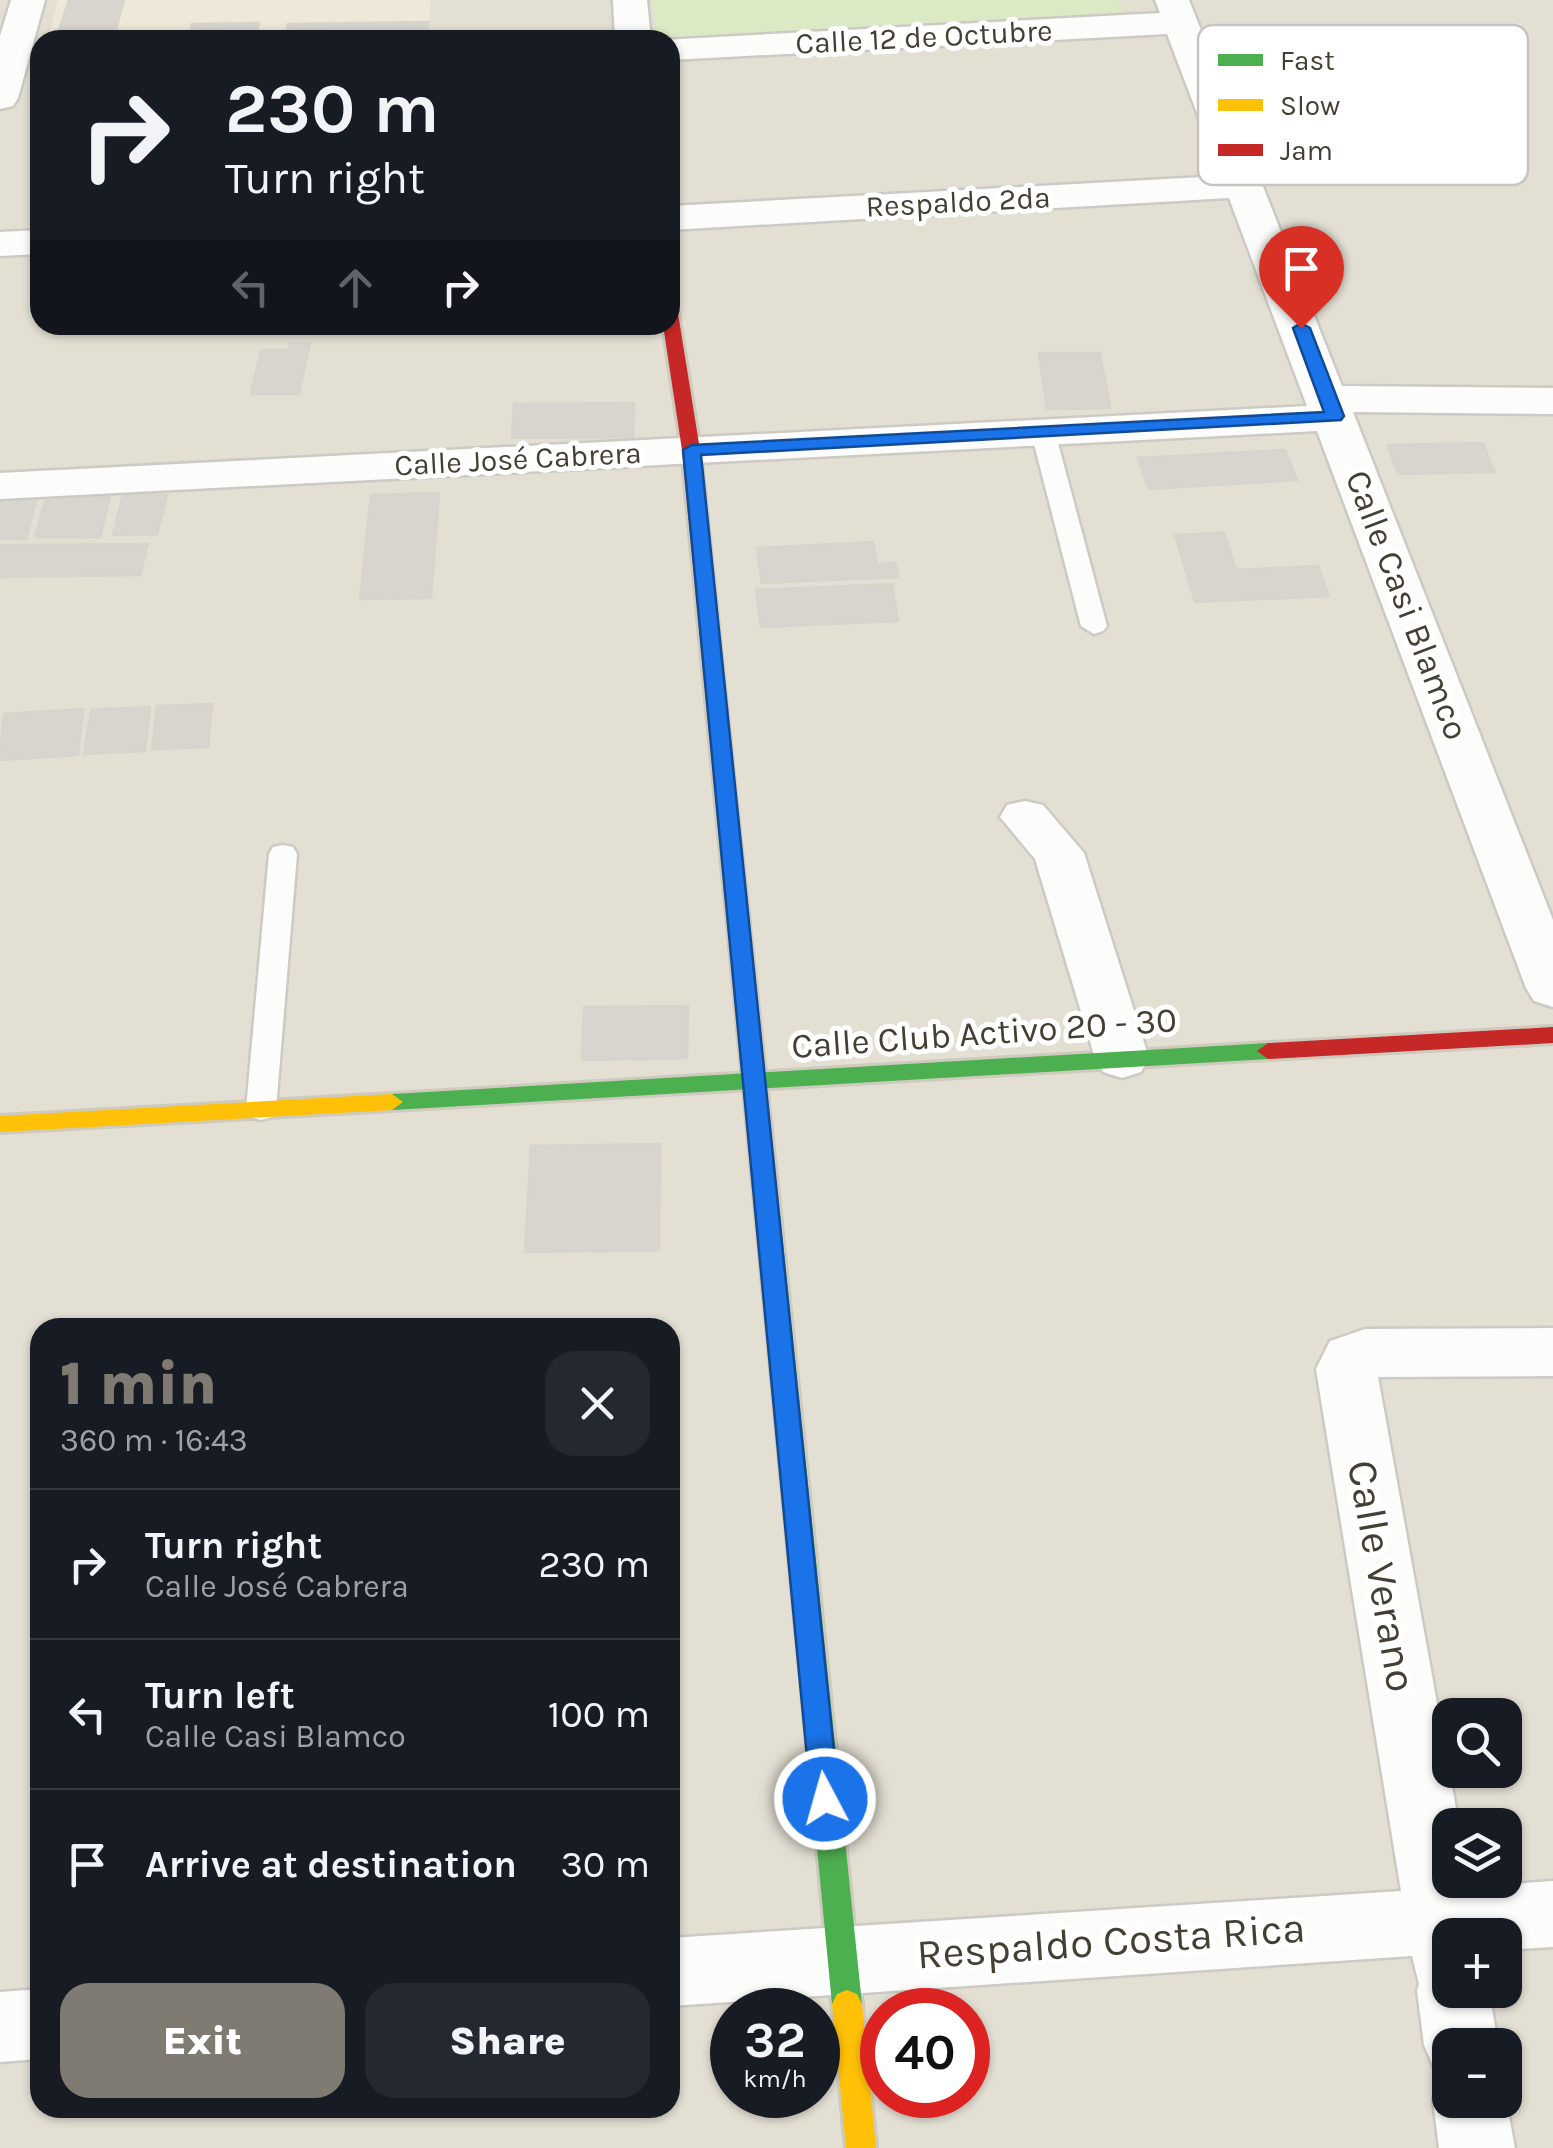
<!DOCTYPE html>
<meta charset="utf-8">
<style>
body{margin:0;font-family:Karla,sans-serif;background:#242831;color:#f1f3f6;height:100vh;display:flex;flex-direction:column;font-size:38px;white-space:nowrap}
*{box-sizing:border-box;margin:0}
p{font-size:32px;color:#9ea1a6}
.icon{flex:none;width:55px;height:55px;fill:none;stroke:currentColor;stroke-width:2;stroke-linecap:round;stroke-linejoin:round}
.map{position:relative;flex:1;overflow:hidden}
.side{position:absolute;left:30px;top:1318px;width:650px;height:800px;display:flex;flex-direction:column;background:#171b24;border-radius:30px;box-shadow:0 2px 8px #0004}
.side>*{flex:none}
.guide{position:absolute;left:30px;top:30px;width:650px;height:305px;border-radius:30px;box-shadow:0 2px 8px #0004;background:#171b24;color:#f1f3f6;overflow:hidden}
.controls{position:absolute;left:1432px;top:1698px;display:grid;gap:20px}
.controls a{display:grid;place-items:center;width:90px;height:90px;border-radius:20px;background:#171b24;box-shadow:0 2px 8px #0004;font-size:50px}
.speed{position:absolute;left:710px;top:1988px;display:flex;gap:20px;font-size:50px;font-weight:700;text-align:center}
.speed>*{display:grid;place-content:center;width:130px;height:130px;border-radius:50%;background:#171b24;box-shadow:0 2px 8px #0004;line-height:1}
.speed small{font-size:25px;font-weight:400}
.speed .limit{border:15px solid #d22;background:#fff;color:#111}
.pin{position:absolute;display:grid;place-items:center;width:85px;height:85px;color:#fff;margin:-102px -42px;border-radius:50% 50% 50% 0;rotate:-45deg;box-shadow:0 0 10px #0007}
.pin .icon{rotate:45deg}
.me{position:absolute;width:110px;margin:-55px;rotate:354deg;stroke-linejoin:round;filter:drop-shadow(0 0 8px #0008)}
.turn{display:flex;align-items:center;gap:35px;height:210px;padding:0 30px;font-size:45px}
.turn .icon{width:130px;height:130px;stroke-width:2.5}
.turn b{display:block;font-size:70px;line-height:85px}
.lanes{display:flex;align-items:center;height:95px;padding:0 30px;background:#0003;justify-content:center;gap:50px;direction:ltr}
.lanes .off{opacity:.35}
.round{display:grid;place-items:center;flex:none;width:105px;height:105px;border-radius:30px;background:#242831}
.head{display:flex;align-items:center;justify-content:space-between;height:170px;padding:0 30px}
h1{font-size:60px;font-weight:800;line-height:75px;color:#807b72}
.cta{display:flex;gap:20px;margin-top:auto;padding:20px 30px}
.cta a{flex:1;height:115px;border-radius:30px;background:#807b72;color:#fff;font-size:40px;font-weight:800;line-height:115px;text-align:center}
.cta a+a{background:#242831;color:#f1f3f6}
ul{padding:0;list-style:none}
li{display:flex;align-items:center;gap:30px;height:150px;padding:0 30px;border-top:2px solid #363941}
li div{flex:1}
li b{display:block;font-size:38px}
li em{font-style:normal}
.map>svg:first-child{display:block}
</style>
<div class="map">
<svg width="1553" height="2148" viewBox="0 0 1553 2148">
<rect width="100%" height="100%" fill="#eeede6"/>
<path fill="#e3dfd3" fill-rule="evenodd" d="M0,0H1553V2148H0ZM40,40H670V325H40ZM40,1328H670V2108H40ZM1450,1715H1505V1770H1450ZM1450,1825H1505V1880H1450ZM1450,1935H1505V1990H1450ZM732,2010H818V2095H732ZM882,2010H968V2095H882ZM1450,2045H1505V2100H1450Z"/>
<path fill="#ede8d8" d="M58,0H431L428,40H48Z"/>
<path fill="#dbeac5" d="M652,0H1117L1125,21L658,40Z"/>
<path fill="#d8d5cf" stroke="#d6d4cc" stroke-width="2.5" d="M69,0H124L113,40H56Z
M428,22L426,40H285L288,24Z
M259,23L255,40H189L192,24Z
M315,325H372L371,332H314Z
M290,343H310L299,394H251L261,350H288Z
M1039,353H1100L1110,408L1047,409Z
M634,403L633,437L512,438L514,404Z
M1483,443L1494,472L1398,474L1388,445Z
M1285,450L1297,480L1149,489L1138,458Z
M439,493L431,598L360,599L371,495Z
M123,495H167L157,534L113,535Z
M0,497H37L26,539H0Z
M110,497L100,537H35L46,498Z
M1224,533L1236,570L1318,566L1329,596L1195,602L1175,535Z
M873,542L877,564L895,563L898,577L762,583L757,548Z
M148,544L140,575L0,577V545Z
M892,584L898,621L761,627L756,590Z
M212,704L208,747L152,749L157,706Z
M150,707L145,751L84,754L91,710Z
M83,709L78,755L0,760L4,714Z
M688,1006L687,1058L582,1060L584,1007Z
M660,1144L659,1250L525,1252L531,1146Z"/>
<g fill="none" stroke-linecap="round" stroke-linejoin="round">
<g stroke="#cccac4" stroke-width="5">
<path id="lane" d="M1043,425L1055,432L1107,626L1103,631L1094,634L1081,626L1031,432Z
M283,845L293,847L297,854L276,1109L272,1117L261,1120L250,1117L246,1109L269,854L273,847Z"/>
</g>
<g stroke="#cccac4" stroke-width="5">
<path id="street" d="M11,0H45L18,98L13,106L0,109V36Z
M613,0H647L651,40H615Z
M1155,0H1189L1342,386L1553,388V414L1353,412L1553,920V1007L1534,1001L1526,988L1317,431L0,499V473L1307,406L1229,198L670,230V206L1221,176L1167,34L670,60V40H663L1160,13Z
M40,230V254L0,256V232Z
M1025,801L1043,805L1084,853L1149,1058L1141,1072L1122,1078L1103,1072L1095,1058L1035,859L1000,817L1007,805Z
M1553,1328V1376L1378,1377L1459,1825H1450V1880H1469L1470,1887L1553,1881V1947L1505,1950V1935H1450V1990H1489L1498,2045H1450V2100H1505V2095L1515,2148H1439L1433,2100L1445,2074L1435,2070L1424,2045L1417,1990L1419,1984L1412,1956L670,2006V1938L1401,1891L1316,1369L1330,1341L1365,1329Z
M40,1989V2059L0,2062V1992Z"/>
</g>
<g stroke="#cecabd" stroke-width="6">
<path id="fast" d="M1268,1043L1279,1051L1268,1059L392,1110L381,1102L392,1094Z
M768,1205L776,1208L780,1214L862,2004L857,2014L847,2018L837,2014L832,2004L756,1214L760,1208Z"/>
</g>
<g stroke="#cecabd" stroke-width="6">
<path id="slow" d="M725,786L735,793L780,1214L776,1220H760L756,1214L715,793Z
M392,1094L403,1102L392,1110L0,1132V1116Z
M847,1990L857,1994L862,2004L876,2148H846L832,2004L837,1994Z"/>
</g>
<g stroke="#cecabd" stroke-width="6">
<path id="jam" d="M670,308L678,313L700,450L735,793L725,800L715,793L682,450L663,325H670Z
M1553,1027V1043L1268,1059L1257,1051L1268,1043Z"/>
</g>
<use href="#lane" fill="#fcfcfb" fill-rule="evenodd"/>
<use href="#street" fill="#fcfcfb" fill-rule="evenodd"/>
<use href="#fast" fill="#4caf50" fill-rule="evenodd"/>
<use href="#slow" fill="#ffc107" fill-rule="evenodd"/>
<use href="#jam" fill="#c62828" fill-rule="evenodd"/>
</g>
<path fill="#1a73e8" stroke="#114b97" stroke-width="2.5" d="M1301,323L1310,328L1344,416L1341,420L701,455L839,1799L835,1808L825,1812L815,1808L811,1799L683,450L692,445L1324,412L1293,328Z"/>
<g text-anchor="middle" dominant-baseline="central" stroke-width="10" stroke-linejoin="round" paint-order="stroke">
<g font-size="30" fill="#443e33" stroke="#fff">
<text transform="translate(924 37) rotate(-3)">Calle 12 de Octubre</text>
<text transform="translate(958 202) rotate(-3)">Respaldo 2da</text>
<text transform="translate(518 459) rotate(-3)">Calle José Cabrera</text>
</g>
<g font-size="35" fill="#443e33" stroke="#fff">
<text transform="translate(1407 605) rotate(69)">Calle Casi Blamco</text>
<text transform="translate(984 1033) rotate(-4)">Calle Club Activo 20 - 30</text>
</g>
<g font-size="42" fill="#443e33" stroke="#fff">
<text transform="translate(1382 1576) rotate(80)">Calle Verano</text>
<text transform="translate(1111 1941) rotate(-4)">Respaldo Costa Rica</text>
</g>
</g>
<rect x="1198" y="25" width="330" height="160" rx="15" fill="#fff" stroke="#c7c5c2" stroke-width="2.5"/>
<rect x="1218" y="54" width="45" height="12" fill="#4caf50"/>
<rect x="1218" y="99" width="45" height="12" fill="#ffc107"/>
<rect x="1218" y="144" width="45" height="12" fill="#c62828"/>
<g font-size="28" fill="#443e33">
<text x="1280" y="70">Fast</text>
<text x="1280" y="115">Slow</text>
<text x="1280" y="160">Jam</text>
</g>
</svg>
<div class="controls">
<a><svg class="icon" aria-label="search" viewBox="0 0 24 24"><circle cx="10" cy="10" r="6"/><path d="M15 15l6 6"/></svg></a>
<a><svg class="icon" aria-label="layers" viewBox="0 0 24 24"><path d="M12 4l9 5-9 5-9-5zM3 14l9 5 9-5"/></svg></a>
<a>+</a>
<a>−</a>
</div>
<div class="speed"><div>32<small>km/h</small></div><div class="limit">40</div></div>
<div class="pin" style="left:1301px;top:328px;background:#d93025"><svg class="icon" aria-label="arrive" viewBox="0 0 24 24"><path d="M6 21V4h12l-3 4 3 4H6"/></svg></div>
<svg class="me" style="left:825px;top:1799px" viewBox="-20 -20 40 40"><circle r="17" fill="#1a73e8" stroke="#fff" stroke-width="3"/><path d="M0-11L8 9 0 5-8 9z" fill="#fff"/></svg>
<div class="guide">
<div class="turn"><svg class="icon" aria-label="right" viewBox="0 0 24 24"><path d="M7 20v-9h11M14 6l5 5-5 5"/></svg><div><b>230 m</b>Turn right</div></div>
<div class="lanes"><svg class="icon off" aria-label="left" viewBox="0 0 24 24"><path d="M17 20v-9H6M10 6l-5 5 5 5"/></svg><svg class="icon off" aria-label="ahead" viewBox="0 0 24 24"><path d="M12 20V5M6 11l6-6 6 6"/></svg><svg class="icon" aria-label="right" viewBox="0 0 24 24"><path d="M7 20v-9h11M14 6l5 5-5 5"/></svg></div>
</div>
<section class="side">
<div class="head"><div><h1>1 min</h1><p>360 m · 16:43</p></div><a class="round"><svg class="icon" aria-label="close" viewBox="0 0 24 24"><path d="M6 6l12 12M18 6L6 18"/></svg></a></div>
<ul>
<li><svg class="icon" aria-label="right" viewBox="0 0 24 24"><path d="M7 20v-9h11M14 6l5 5-5 5"/></svg><div><b>Turn right</b><p>Calle José Cabrera</p></div><em>230 m</em></li>
<li><svg class="icon" aria-label="left" viewBox="0 0 24 24"><path d="M17 20v-9H6M10 6l-5 5 5 5"/></svg><div><b>Turn left</b><p>Calle Casi Blamco</p></div><em>100 m</em></li>
<li><svg class="icon" aria-label="arrive" viewBox="0 0 24 24"><path d="M6 21V4h12l-3 4 3 4H6"/></svg><div><b>Arrive at destination</b></div><em>30 m</em></li>
</ul>
<div class="cta"><a>Exit</a><a>Share</a></div>
</section>
</div>
